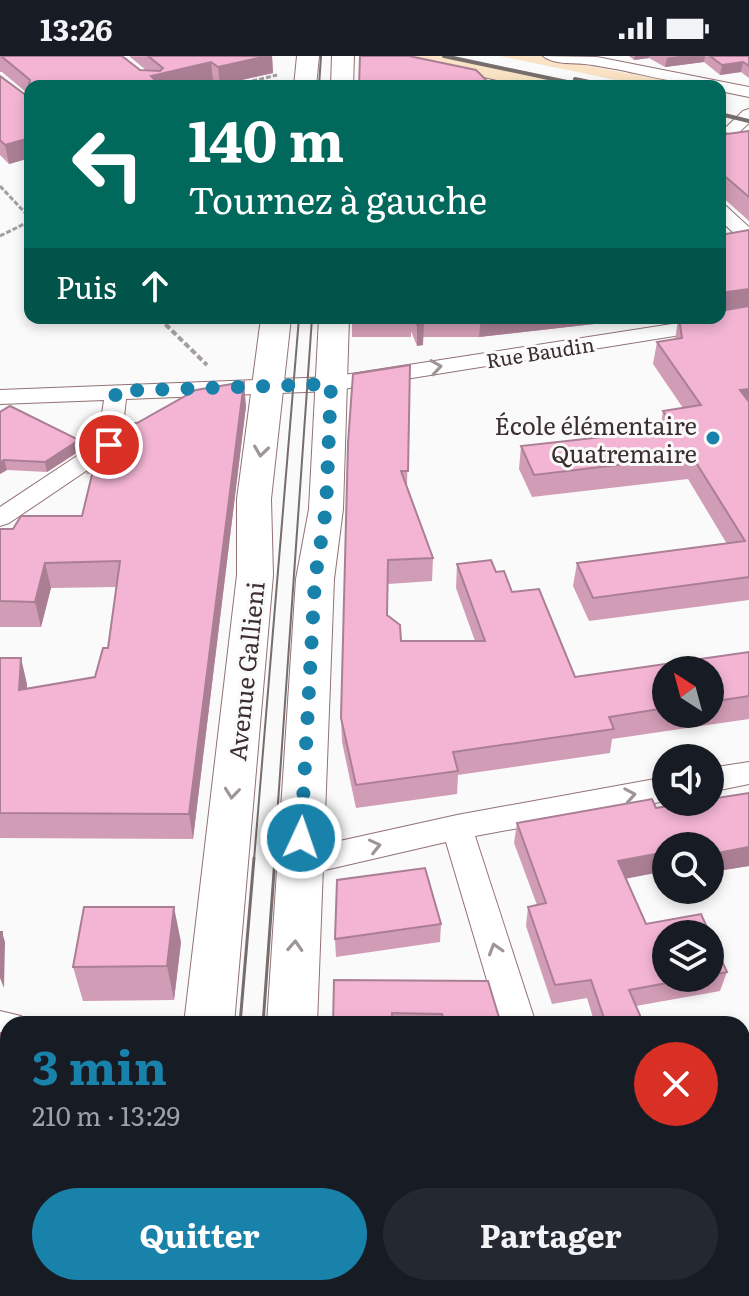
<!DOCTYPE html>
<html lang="fr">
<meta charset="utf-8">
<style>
body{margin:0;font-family:Literata,serif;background:#242831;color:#f1f3f6;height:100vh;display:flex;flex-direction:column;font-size:30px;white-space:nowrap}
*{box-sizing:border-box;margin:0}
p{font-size:26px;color:#9ea1a6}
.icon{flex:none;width:44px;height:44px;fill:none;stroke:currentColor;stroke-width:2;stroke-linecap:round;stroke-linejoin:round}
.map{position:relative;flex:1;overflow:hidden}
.side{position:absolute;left:0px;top:960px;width:750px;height:280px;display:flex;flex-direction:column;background:#171b24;border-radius:24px 24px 0 0;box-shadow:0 4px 12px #0003}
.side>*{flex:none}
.banner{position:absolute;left:24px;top:24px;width:702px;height:244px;border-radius:16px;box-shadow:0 4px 12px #0003;background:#00695c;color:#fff;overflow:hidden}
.needle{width:52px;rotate:324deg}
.fabs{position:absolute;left:652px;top:600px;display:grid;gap:16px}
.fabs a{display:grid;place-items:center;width:72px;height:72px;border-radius:50%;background:#171b24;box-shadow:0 4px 12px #0003;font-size:40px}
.pin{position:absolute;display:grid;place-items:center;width:68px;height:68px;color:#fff;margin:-34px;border:4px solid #fff;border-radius:50%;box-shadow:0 2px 8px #0007}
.me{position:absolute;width:88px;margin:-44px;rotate:3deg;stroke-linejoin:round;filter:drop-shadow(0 0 6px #0008)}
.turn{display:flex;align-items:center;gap:28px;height:168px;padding:0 32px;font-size:36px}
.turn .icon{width:104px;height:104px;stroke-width:2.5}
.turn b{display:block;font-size:56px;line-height:68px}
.then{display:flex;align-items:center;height:76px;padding:0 32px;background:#0003;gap:16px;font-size:30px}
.round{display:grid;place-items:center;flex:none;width:84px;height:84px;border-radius:42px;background:#242831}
.head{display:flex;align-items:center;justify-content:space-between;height:136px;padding:0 32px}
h1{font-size:48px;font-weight:700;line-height:60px;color:#1982ab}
.cta{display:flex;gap:16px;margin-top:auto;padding:16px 32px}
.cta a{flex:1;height:92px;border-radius:48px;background:#1982ab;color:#fff;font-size:32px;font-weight:700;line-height:92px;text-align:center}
.cta a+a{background:#242831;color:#f1f3f6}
.status{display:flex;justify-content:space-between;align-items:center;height:56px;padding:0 40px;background:#171b24;direction:ltr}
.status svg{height:22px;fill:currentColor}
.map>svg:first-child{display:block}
</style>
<div class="status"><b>13:26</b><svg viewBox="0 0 49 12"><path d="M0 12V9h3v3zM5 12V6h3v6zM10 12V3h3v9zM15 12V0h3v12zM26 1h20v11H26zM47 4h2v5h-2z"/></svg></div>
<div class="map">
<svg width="749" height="1240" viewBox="0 0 749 1240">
<rect width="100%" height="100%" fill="#fafafa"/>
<path fill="#f9e3c4" d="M376,0H440L584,30H520Z
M500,0H562L578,8L695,30H645Z"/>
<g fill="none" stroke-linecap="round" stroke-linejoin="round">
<g stroke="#937273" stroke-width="2">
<path id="street" d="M543,0L597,1L749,31V41L720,35V30C674,30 630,13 584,8C571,7 552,8 543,0Z
M453,15L505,27L508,30H478L448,23L445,20Z
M749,53V67L733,82H721V76L743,55Z
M720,149L726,150L749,171V187L742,185L720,164Z
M749,256V268L331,335L126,343L121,389L117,394L9,467L0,470V451L98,386L104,344L0,348V334L331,321Z
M749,706V728L710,736V712Z
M666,721V745L475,780L536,968H500L446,786L299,820L288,816L283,807L288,798L299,794L457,759Z
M0,955L21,960L24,968H8V987H0Z
M579,1232H621L623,1240H581Z"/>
</g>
<g stroke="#937273" stroke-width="2">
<path id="secondary" d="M297,0H319L316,30H294Z
M332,0H354L353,30H331Z
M261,262H291L271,443L273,519L234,968H184L237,519V443Z
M319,262H349L343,453L334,523L317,968H267L296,523L309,453Z
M152,1232H210L209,1240H151Z
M247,1232H305V1240H247Z"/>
</g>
<path stroke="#a59e9e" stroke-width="3" stroke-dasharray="5 2" stroke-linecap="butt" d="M232,30L277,19
M0,130L30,162
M0,180L30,165"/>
<path stroke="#a59e9e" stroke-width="4" stroke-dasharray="6 3" stroke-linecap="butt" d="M159,262L207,309"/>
<use href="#street" fill="#fff" fill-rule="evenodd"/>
<use href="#secondary" fill="#fff" fill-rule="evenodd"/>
<path stroke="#766d6d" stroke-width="2" d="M319,30L321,0
M254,804L299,262
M274,804L312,262"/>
<path stroke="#766d6d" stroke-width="3" d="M240,968L254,802
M263,968L275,802
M217,1240L218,1232
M242,1240L243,1232"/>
<path stroke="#766d6d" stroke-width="4" d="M444,0L586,30
M575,23L608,30
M720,58L749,65"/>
</g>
<path fill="#d19cb5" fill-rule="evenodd" d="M0,0L147,15L129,0H272L273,17L220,29L213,24L187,30H30V102L9,108L0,99V20L27,40V37L2,16H0Z
M629,0H749V22L741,16L720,19L704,6L665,11L649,2L634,4Z
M720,72L727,78L749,75V165L720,139Z
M749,174V544L589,565L573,530L577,507L727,488L688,423L532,441L519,413L521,390L660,375L663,355L683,352L653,308L657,286L675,284L678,264L673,265L672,262H720Z
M352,262H647L479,281H423V289L417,290L411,275V281H352Z
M410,309L407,431L433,502L432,525L388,528L387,560L401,585H475L456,532L457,508L496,516L512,536L575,621L749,596V663L612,683L610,697L458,719L457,738L356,752L342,686L341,662ZM666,614H710V658H666Z
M246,350L193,783L0,782V602L27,628V632L95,621L108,592L116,531L51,532L41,571H0V473H13L82,460L93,418H87L82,393L137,367Z
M0,356L79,384L81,394L47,416L7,414L0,418Z
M749,737V810L711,816L710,814V790L626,822L666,922H710V879L727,916L720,935L636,950L641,968H595L587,942L552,948L526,870L528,851L537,849L514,787L517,767L656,752Z
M441,868L440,886L336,901L335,883Z
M181,886L174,944L83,945L73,911Z
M334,924L501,968H333Z
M0,977H8V1229H0Z
M749,1007V1069L746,1070L742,1061V1008Z
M339,1232H381V1239L339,1238Z
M450,1232H539L537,1240H451Z"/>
<path fill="#aa7f94" d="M268,0H272L273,17L220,29L218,11Z
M635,0H649V2L634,4Z
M679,0H705L704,6L665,11L667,2Z
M211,6L213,24L187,30H152L151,20Z
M743,6L741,16L720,19L722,9Z
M30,82V102L9,108L5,89Z
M749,233V254L720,258V237Z
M481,262H647L479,281Z
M424,267L423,289L417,290V269Z
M244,326L246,350L193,783L189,758Z
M749,333V354L740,334Z
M79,384L81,394L47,416L45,406Z
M4,404L7,414L0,418V406Z
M45,507L51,532L41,571L35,546Z
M21,602L27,628L26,659L19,634Z
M749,791V810L711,816L717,797Z
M666,796V815L614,825L618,805Z
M174,851L181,886L174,944L167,910Z
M2,876L5,886L4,932L0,922Z
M642,964L641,968H622Z
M8,1035V1066L4,1056Z
M129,1232H137L136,1240H128Z"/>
<path fill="#f3b5d3" stroke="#aa7f94" stroke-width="2" d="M1,0H122L140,14L160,15L163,12L148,0H268L218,11L211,6L151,20L161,30H30V82L5,89L0,84V20L27,40L30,24Z
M360,0H409L476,14L492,30H359Z
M710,0H749V10L743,6L722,9Z
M541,25L561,30H505Z
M720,72L727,78L749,75V141L720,116Z
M749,174V233L720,237V179Z
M749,250V333L740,334L749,346V521L593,542L577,507L745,485L692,400L534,419L521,390L675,373L663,355L701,349L657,286L682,282L679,262H720V255Z
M415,262H423L424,267L417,269Z
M410,309L408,415H401L433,502L388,504L387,559L400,569L401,585H485L457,508L491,504L496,516L504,515L512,536L539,533L575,621L749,596V640L710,646V614H666V652L609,661L614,673L453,696L458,715L356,729L341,662L348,387L353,318Z
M244,326L189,758L0,757V602H21L19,634L95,621L103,592H108L120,505L45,507L35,546L0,545V473H13L21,460H82L98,394L82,393L118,367H137L196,334Z
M10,350L79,384L45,406L4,404L0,406V356Z
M749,737V791L717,797L713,788L702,790H666V796L618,805L646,868L701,858L710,878H666V922H694L629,934L642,964L622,968H606L591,924L555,929L528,851L546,847L517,767L652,743L656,752L695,746H710V743Z
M425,812L441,868L335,883L337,824Z
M84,851H174L167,910L73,911Z
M0,876H2L0,922Z
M710,879L727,916L710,919Z
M334,924L488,925L501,968H445L442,958L392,957V963L383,964V968H333Z
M0,977H8V1035L4,1056H8V1213H0Z
M749,1007V1059L742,1043V1008Z
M51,1232H129L128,1240H50Z
M454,1232H515L463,1240H456Z
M637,1232H724L727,1240H640Z"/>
<defs><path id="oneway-chevron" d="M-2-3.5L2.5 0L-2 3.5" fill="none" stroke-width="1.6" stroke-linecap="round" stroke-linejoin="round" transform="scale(2)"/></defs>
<g stroke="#9e9696">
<use href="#oneway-chevron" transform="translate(436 311) rotate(-9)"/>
<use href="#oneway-chevron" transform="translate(261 395) rotate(98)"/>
<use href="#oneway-chevron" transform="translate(232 737) rotate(96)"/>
<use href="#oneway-chevron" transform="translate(630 739) rotate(-10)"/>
<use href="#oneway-chevron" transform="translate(375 790) rotate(-13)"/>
<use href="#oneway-chevron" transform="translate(295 890) rotate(-87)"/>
<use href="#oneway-chevron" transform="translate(495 893) rotate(-107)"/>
</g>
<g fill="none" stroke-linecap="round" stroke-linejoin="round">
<path stroke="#1982ab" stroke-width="14" stroke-dasharray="0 25.2" d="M109,389L116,335L331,328L326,453L315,523L301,782"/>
</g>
<circle fill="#1982ab" stroke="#fafafa" stroke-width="3" cx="713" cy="382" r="8"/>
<g text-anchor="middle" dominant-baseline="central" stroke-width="6" stroke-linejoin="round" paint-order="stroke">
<g font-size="20" fill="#3c2e2e" stroke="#fafafa">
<text transform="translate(540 295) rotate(-9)">Rue Baudin</text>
</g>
<g font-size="24" fill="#3c2e2e" stroke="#fafafa" text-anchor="end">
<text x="697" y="368">École élémentaire<tspan x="697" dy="28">Quatremaire</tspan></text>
</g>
<g font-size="24" fill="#3c2e2e" stroke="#fafafa">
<text transform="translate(245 615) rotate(-84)">Avenue Gallieni</text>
</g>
</g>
</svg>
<div class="fabs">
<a><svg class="needle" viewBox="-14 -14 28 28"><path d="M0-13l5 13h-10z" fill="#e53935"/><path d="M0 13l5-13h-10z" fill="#9ea1a6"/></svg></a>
<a><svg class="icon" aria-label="sound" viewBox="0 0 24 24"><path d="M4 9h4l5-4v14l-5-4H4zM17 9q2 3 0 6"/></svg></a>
<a><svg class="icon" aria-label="search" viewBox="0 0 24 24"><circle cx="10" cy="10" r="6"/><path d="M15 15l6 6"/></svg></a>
<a><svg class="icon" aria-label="layers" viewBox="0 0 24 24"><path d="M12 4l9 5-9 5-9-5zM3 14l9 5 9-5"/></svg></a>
</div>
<div class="pin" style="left:109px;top:389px;background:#d93025"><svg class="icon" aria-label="arrive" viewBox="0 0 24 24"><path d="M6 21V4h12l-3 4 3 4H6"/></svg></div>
<svg class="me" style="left:301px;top:782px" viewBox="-20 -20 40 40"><circle r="17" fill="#1982ab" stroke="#fff" stroke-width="3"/><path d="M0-11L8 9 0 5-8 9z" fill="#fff"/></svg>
<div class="banner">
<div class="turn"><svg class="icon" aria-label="left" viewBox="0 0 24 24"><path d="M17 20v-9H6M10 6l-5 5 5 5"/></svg><div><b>140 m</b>Tournez à gauche</div></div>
<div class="then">Puis<svg class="icon" aria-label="ahead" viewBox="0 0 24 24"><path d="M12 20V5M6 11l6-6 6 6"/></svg></div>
</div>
<section class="side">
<div class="head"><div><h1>3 min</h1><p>210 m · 13:29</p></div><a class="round" style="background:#d93025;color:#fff"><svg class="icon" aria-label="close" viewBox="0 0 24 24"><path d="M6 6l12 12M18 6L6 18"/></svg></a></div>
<div class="cta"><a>Quitter</a><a>Partager</a></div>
</section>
</div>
